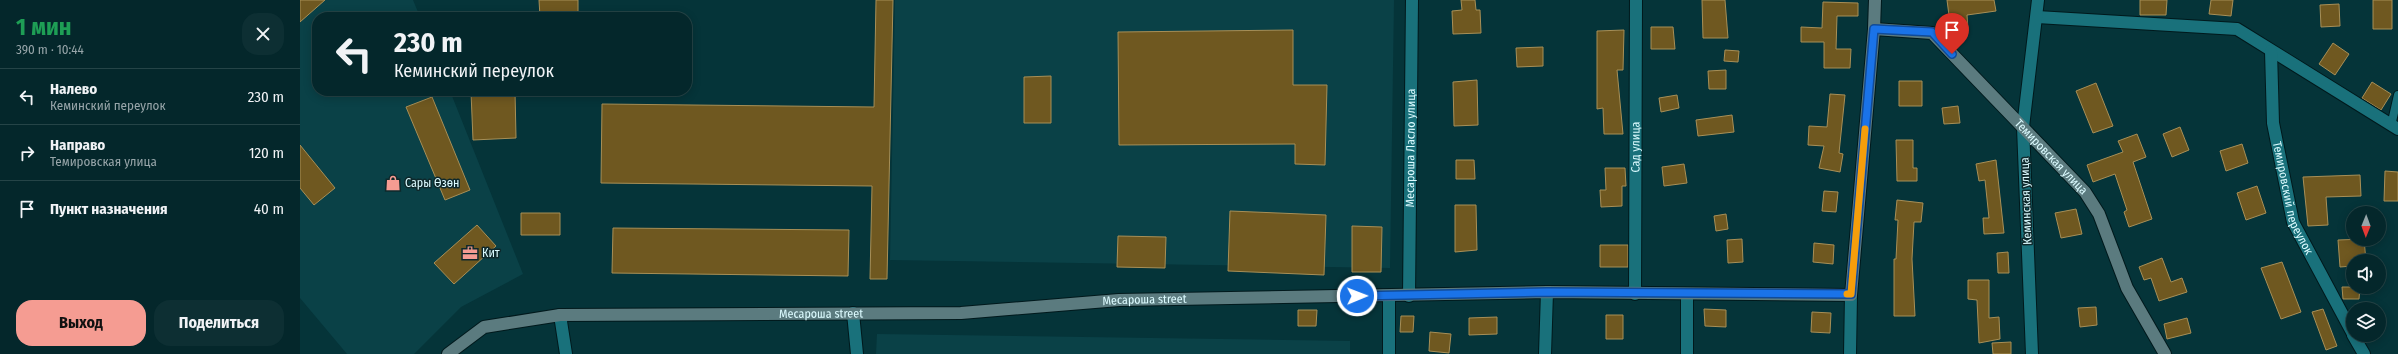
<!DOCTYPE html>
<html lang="ru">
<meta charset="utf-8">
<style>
body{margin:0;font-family:"Fira Sans Condensed",sans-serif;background:#0d2f33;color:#f1f3f6;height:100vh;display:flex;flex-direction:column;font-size:15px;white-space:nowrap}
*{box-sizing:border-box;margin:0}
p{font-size:13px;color:#97a5a9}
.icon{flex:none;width:22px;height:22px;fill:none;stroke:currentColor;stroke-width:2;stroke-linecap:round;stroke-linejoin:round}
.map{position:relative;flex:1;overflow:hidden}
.sheet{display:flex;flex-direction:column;background:#04272b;width:300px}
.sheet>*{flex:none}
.top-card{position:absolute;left:12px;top:12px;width:380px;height:84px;border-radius:16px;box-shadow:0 2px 10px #0003,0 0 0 1px #254447;background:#04272b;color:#f1f3f6;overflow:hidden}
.needle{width:26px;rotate:181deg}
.buttons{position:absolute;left:2046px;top:206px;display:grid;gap:8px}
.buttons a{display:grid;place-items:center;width:40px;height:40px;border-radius:50%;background:#04272b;box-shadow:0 2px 10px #0003,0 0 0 1px #254447;font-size:20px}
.pin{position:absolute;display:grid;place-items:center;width:34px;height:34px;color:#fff;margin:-41px -17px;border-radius:50% 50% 50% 0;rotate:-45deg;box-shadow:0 0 4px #0007}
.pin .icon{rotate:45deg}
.me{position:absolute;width:44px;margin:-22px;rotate:89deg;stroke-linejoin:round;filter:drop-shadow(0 0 3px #0008)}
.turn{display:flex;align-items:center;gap:14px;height:84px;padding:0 16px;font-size:18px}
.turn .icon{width:52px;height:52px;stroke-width:2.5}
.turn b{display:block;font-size:28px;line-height:34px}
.round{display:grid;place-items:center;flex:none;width:42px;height:42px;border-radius:16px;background:#0d2f33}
.summary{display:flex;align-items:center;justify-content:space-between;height:68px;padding:0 16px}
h1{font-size:24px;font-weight:700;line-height:30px;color:#1e9e55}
.button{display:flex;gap:8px;margin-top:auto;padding:8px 16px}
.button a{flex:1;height:46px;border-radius:16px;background:#f59c92;color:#111;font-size:16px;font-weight:700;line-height:46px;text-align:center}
.button a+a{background:#0d2f33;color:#f1f3f6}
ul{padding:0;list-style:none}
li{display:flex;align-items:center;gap:12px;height:56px;padding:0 16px;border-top:1px solid #254447}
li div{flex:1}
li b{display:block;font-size:15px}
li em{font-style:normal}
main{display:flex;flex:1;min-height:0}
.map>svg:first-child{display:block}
</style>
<main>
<section class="sheet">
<div class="summary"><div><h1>1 мин</h1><p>390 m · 10:44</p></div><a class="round"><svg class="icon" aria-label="close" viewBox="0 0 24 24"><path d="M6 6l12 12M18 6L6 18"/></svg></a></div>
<ul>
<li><svg class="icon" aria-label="left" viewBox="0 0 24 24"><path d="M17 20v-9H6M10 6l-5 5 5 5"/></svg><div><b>Налево</b><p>Кеминский переулок</p></div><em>230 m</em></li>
<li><svg class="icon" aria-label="right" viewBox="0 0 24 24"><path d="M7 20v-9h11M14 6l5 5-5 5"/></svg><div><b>Направо</b><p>Темировская улица</p></div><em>120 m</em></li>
<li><svg class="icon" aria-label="arrive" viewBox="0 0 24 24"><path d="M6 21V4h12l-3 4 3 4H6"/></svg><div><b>Пункт назначения</b></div><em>40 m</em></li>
</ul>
<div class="button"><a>Выход</a><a>Поделиться</a></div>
</section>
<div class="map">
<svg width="2098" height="354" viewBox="0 0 2098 354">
<rect width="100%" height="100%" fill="#053439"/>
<path fill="#0a4147" d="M0,0H113L120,17H17V91H150L223,274L161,307L114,354H47L0,298Z
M595,0H1094L1090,268L590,260Z
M577,334L1050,341V354H576Z"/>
<path fill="#6f5820" stroke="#a78f57" d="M0,0H25L0,22Z
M239,0H278V17H240Z
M576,0H593L587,279H570L572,186L301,183L302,104L574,107Z
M1161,0H1175L1176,10H1180L1181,33L1153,34L1152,11L1162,10Z
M1402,0H1425L1428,38H1403Z
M1647,0H1694L1696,11L1667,15L1668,29L1651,31Z
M1840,0H1867L1866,15H1840Z
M1911,0H1933L1931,16L1909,14Z
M2073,0H2092V29H2073Z
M1523,2L1558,3V16H1537L1536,49H1551L1550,68H1524V42H1501V27L1522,28Z
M2039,4L2040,26L2021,27L2020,5Z
M1351,27H1373L1375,49H1351Z
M993,30V85H1027L1025,165L995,164V144L819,145L818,32Z
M1324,30L1323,70H1317L1323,134H1304L1303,108L1297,109V31Z
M2033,43L2049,54L2035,75L2019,64Z
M1243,47V66L1217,67L1216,48Z
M1425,50L1439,51L1438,62L1424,61Z
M1426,70V89H1409L1408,71Z
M751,76V123H724V77Z
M1177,80L1178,125L1154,126L1153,82Z
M1599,81H1622V106H1599Z
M2072,82L2091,94L2081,110L2062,98Z
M1796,83L1813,126L1793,133L1776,91Z
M190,91H215L216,138L173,140L171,92Z
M1530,94L1545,95L1539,153L1543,154L1540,172L1519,168L1524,146L1508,145L1509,126L1527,127Z
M1377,95L1379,108L1361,112L1359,98Z
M132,97L170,190L145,200L106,107Z
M1658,106L1660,123L1644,124L1642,108Z
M1432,115L1434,132L1398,136L1396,120Z
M1880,127L1889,150L1872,157L1863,134Z
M1837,134L1846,157L1833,162L1852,219L1829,227L1824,212L1827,210L1815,174L1793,182L1787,165L1823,152L1818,141Z
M1596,140H1613V168H1617V181H1597Z
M1942,144L1948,163L1926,171L1920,151Z
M0,145L35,188L14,205L0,188Z
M1156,160H1174L1175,179H1156Z
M1696,160L1704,233L1684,234L1683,218H1689L1685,180L1679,181L1676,164Z
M1384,164L1387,183L1364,186L1362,167Z
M1305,168H1325L1326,186H1322V206L1301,207L1300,190H1306Z
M2085,171L2098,172V201H2084Z
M2060,175L2061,196L2026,197L2028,225L2008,226L2003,177Z
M1957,186L1966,213L1946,220L1937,193Z
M1524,191L1538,192L1536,212L1522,211Z
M1597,200L1623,203L1621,222H1614L1612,259L1615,316H1594V259H1596L1598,220H1595Z
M1155,205H1176L1177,250L1155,252Z
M1776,209L1782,234L1761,238L1755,213Z
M930,211L1026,215L1024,275L928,271Z
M221,213H260V235H221Z
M1426,214L1428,229L1416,231L1414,216Z
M177,225L196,246L154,284L134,263Z
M1052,226L1082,227L1081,272H1052Z
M313,228L549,230L548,276L312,273Z
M818,236L866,237L865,268L817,267Z
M1442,239L1443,262L1428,263L1427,240Z
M2064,239L2066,261H2053V266L2040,267L2038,240Z
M1514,243L1534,245L1533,264L1513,262Z
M1300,245H1328V267H1300Z
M1708,252L1709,273H1698L1697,253Z
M1862,258L1871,282L1882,278L1887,292L1859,301L1851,278L1844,280L1839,267Z
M1982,262L2001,312L1981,319L1961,268Z
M1668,280H1689V318L1699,317L1700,339L1679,343L1677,300L1668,299Z
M2042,287H2060L2059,299H2043Z
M1796,307L1797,325L1780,327L1778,308Z
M1404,309L1426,310V327L1405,326Z
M2023,309L2037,346L2026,350L2012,312Z
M998,310H1017L1016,326H998Z
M1512,312L1531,313L1530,333L1511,332Z
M1306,315H1323V339H1306Z
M1101,316H1114L1113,332H1100Z
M1197,317V334L1169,335V318Z
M1887,318L1891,333L1867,339L1864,324Z
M1130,332L1151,334L1149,353L1129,351Z
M1711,342V354H1693L1692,343Z"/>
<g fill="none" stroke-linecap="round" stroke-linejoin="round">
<g stroke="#01191c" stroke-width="10">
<path id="lane" d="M2091,126L2098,95"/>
</g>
<g stroke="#01191c" stroke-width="14">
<g id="street">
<path d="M1737,17L1937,29L2098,129"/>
<path id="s1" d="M1971,51L1973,123L1993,222L2053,334"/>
<path id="s2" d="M1335,294L1336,0"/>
<path d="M1387,294V354"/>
<path d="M1089,296V354"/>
<path id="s3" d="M1109,296L1112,0"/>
<path d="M553,313L557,354"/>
<path d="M260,315L266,354"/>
<path d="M2053,335L2064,354"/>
<path d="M1245,354L1247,292"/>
<path d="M1550,354L1551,295"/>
<path d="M1732,354L1723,127L1738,0"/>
</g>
</g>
<g stroke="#01191c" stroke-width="14">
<g id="secondary">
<path id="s4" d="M1574,29L1632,33L1785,192L1799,214L1827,288L1865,354"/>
<path id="s5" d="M148,354L184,327L260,315L661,313L819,300L1247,292L1551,295L1574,29L1575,0"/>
</g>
</g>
<use href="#lane" stroke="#19717b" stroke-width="8"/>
<use href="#street" stroke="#19717b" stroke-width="12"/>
<use href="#secondary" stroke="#5b7b7f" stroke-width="12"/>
</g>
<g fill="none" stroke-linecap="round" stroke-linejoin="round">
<g stroke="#114b97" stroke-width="10">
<path id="route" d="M1057,296L1247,292L1551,294L1574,29L1632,32L1652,54"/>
</g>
<use href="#route" stroke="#1a73e8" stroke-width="7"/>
<path stroke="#f59e0b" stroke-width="7" d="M1547,294H1551L1565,129"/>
</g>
<defs>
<g id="shop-bare" transform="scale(1.2)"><path d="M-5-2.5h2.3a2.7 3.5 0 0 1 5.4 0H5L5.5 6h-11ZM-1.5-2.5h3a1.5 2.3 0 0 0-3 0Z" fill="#f59c92" stroke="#0e282b" stroke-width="2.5" paint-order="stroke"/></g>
<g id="office-bare" transform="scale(1.2)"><path d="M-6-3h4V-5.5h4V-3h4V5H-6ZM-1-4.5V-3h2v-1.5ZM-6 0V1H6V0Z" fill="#f59c92" stroke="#0e282b" stroke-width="2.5" paint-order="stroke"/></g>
</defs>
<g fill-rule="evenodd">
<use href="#shop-bare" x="93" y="183"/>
<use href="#office-bare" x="170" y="253"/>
</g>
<g text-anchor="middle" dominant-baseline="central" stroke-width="3" stroke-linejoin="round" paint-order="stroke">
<g font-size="12" fill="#dcfbff" stroke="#0e282b">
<text stroke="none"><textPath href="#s2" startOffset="147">Сад улица</textPath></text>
<text stroke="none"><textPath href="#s3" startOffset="148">Месароша Ласло улица</textPath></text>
<text stroke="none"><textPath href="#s4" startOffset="230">Темировская улица</textPath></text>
<text stroke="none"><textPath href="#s1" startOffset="150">Темировский переулок</textPath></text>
<text transform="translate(1726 201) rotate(-92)">Кеминская улица</text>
<text stroke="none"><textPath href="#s5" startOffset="707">Месароша street</textPath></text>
<text stroke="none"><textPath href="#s5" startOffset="383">Месароша street</textPath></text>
</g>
<g font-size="12" fill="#dcfbff" stroke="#0e282b" text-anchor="start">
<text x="105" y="183">Сары Өзөн</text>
<text x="182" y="253">Кит</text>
</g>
</g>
</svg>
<div class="buttons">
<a><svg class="needle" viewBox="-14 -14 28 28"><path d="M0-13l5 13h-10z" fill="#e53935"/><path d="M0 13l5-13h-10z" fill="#97a5a9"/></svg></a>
<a><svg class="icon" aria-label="sound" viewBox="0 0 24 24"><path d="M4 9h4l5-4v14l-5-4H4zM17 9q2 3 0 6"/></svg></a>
<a><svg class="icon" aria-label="layers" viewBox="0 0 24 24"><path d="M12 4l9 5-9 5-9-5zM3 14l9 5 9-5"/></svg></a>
</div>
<div class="pin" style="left:1652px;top:54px;background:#d93025"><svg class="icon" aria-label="arrive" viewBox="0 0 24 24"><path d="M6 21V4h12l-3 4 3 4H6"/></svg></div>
<svg class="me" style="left:1057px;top:296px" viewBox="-20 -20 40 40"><circle r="17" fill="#1a73e8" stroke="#fff" stroke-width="3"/><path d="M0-11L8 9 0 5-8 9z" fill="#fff"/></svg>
<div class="top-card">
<div class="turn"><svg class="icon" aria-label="left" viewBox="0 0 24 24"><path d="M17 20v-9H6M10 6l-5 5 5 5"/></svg><div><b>230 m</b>Кеминский переулок</div></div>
</div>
</div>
</main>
